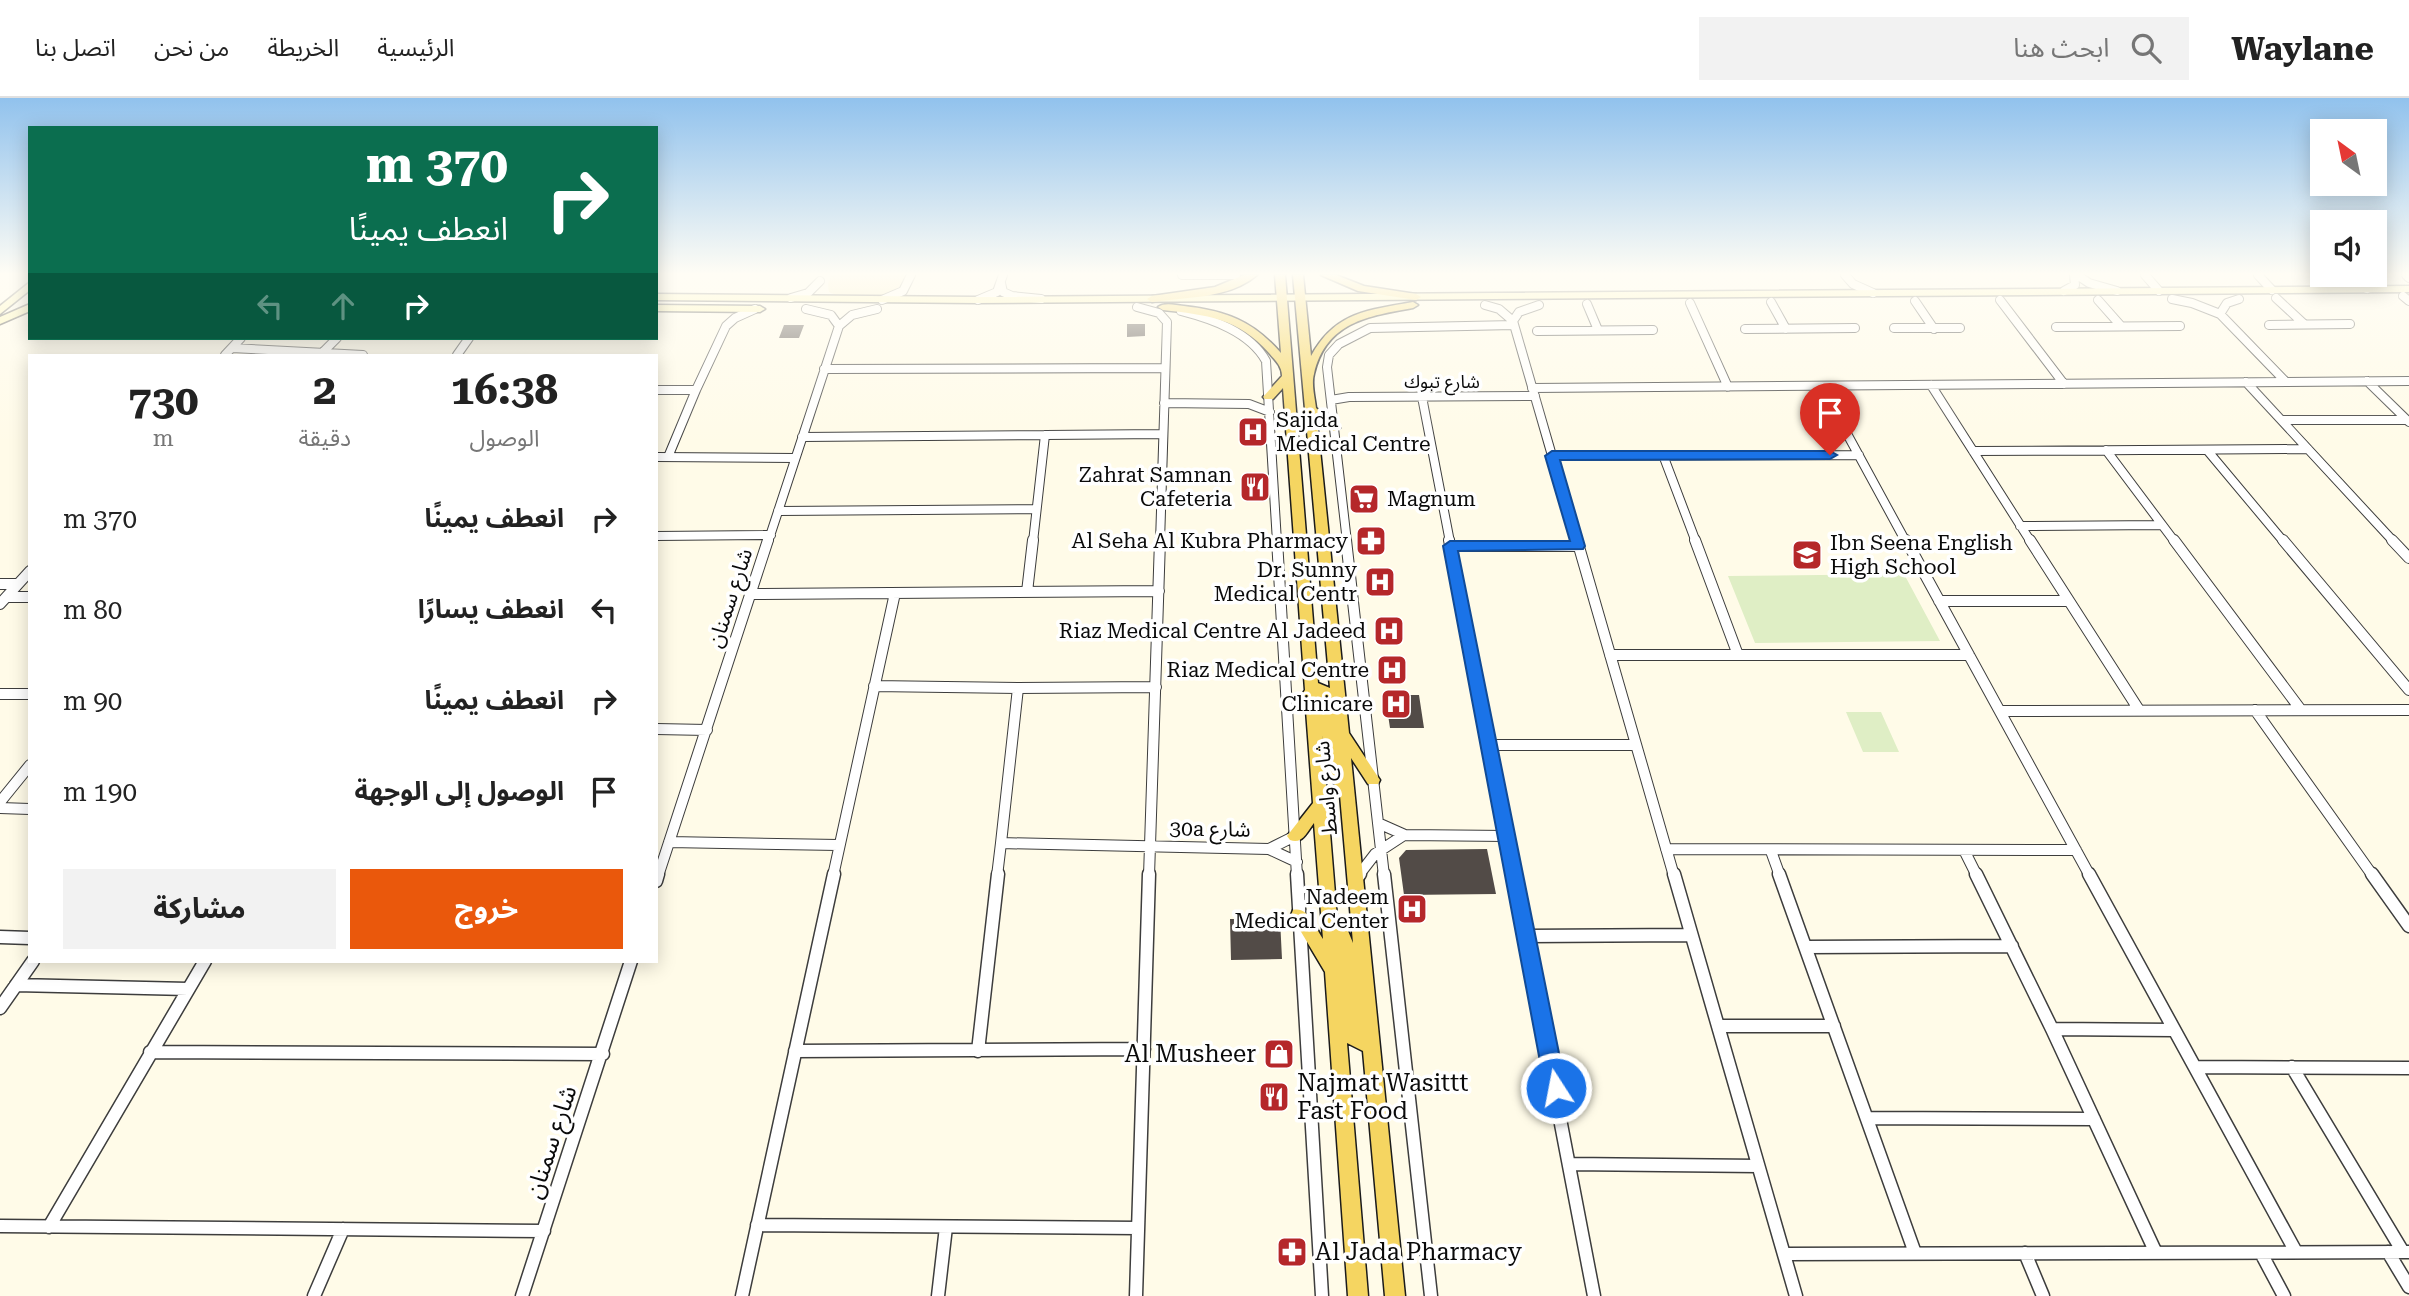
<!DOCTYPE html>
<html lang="ar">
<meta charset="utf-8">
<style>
body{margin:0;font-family:"Roboto Serif","Noto Sans Arabic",serif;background:#f2f2f2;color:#222;direction:rtl;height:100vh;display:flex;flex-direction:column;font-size:26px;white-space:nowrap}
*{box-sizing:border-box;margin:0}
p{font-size:23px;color:#767676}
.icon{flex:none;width:38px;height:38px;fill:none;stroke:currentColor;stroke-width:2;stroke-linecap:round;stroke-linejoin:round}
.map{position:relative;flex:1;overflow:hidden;direction:ltr}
.side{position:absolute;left:28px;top:256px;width:630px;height:609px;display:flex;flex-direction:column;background:#fff;border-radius:0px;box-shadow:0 4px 18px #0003;direction:rtl}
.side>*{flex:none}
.top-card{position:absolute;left:28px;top:28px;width:630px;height:214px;border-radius:0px;box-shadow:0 4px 18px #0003;direction:rtl;background:#0b6e4f;color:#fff;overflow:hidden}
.needle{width:46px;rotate:327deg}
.controls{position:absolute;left:2310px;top:21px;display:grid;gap:14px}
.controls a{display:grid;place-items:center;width:77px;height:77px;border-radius:0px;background:#fff;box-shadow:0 4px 18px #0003;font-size:35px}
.pin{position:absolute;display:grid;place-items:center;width:60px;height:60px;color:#fff;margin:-72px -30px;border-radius:50% 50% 50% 0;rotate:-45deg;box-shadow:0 0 7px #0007}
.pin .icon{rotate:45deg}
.me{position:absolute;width:77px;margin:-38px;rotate:349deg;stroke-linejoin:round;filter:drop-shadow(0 0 5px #0008)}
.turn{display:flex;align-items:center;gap:24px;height:147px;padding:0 35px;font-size:32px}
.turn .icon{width:91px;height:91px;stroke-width:2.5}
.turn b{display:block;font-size:49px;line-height:60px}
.lanes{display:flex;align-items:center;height:66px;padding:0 35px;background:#0003;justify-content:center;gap:35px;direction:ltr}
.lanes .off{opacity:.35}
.eta{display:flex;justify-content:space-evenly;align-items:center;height:119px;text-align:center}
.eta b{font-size:42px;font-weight:700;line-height:49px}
.action{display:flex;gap:14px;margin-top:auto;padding:14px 35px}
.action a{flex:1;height:80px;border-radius:0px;background:#ea580c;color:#fff;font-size:28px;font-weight:700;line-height:80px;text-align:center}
.action a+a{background:#f2f2f2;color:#222}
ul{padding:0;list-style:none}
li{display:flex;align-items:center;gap:21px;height:91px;padding:0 35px}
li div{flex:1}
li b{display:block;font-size:26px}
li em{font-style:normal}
header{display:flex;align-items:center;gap:42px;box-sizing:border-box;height:98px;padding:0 35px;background:#fff;border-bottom:2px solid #e0e0e0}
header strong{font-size:33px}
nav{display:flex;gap:38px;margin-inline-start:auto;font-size:24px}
.search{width:490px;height:63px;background:#f2f2f2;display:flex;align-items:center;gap:18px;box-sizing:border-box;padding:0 24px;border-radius:0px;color:#767676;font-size:26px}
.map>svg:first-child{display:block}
</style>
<header>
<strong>Waylane</strong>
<div class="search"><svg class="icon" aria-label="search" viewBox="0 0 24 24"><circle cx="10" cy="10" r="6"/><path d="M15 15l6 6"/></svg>ابحث هنا</div>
<nav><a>الرئيسية</a><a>الخريطة</a><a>من نحن</a><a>اتصل بنا</a></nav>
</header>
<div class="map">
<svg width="2409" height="1198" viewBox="0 0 2409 1198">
<rect width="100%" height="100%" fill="#fffbe8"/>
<path fill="#f9ebb5" d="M831,177H906C899,204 850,205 829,194L828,186Z"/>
<path fill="#dfeec5" d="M1904,476L1940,543L1755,545L1728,478Z
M1846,614H1881L1899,654H1863Z"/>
<path fill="#524b47" d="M1127,226H1145V238L1127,239Z
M784,227H804L799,240H779Z
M1385,597H1419L1424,630H1390Z
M1487,751L1496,796L1404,797L1399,760L1406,752Z
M1230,821H1280L1282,861L1231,862Z"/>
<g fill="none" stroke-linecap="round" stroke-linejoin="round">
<g stroke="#3d3d3d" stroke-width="10">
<path id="minor-far2" d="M1182,177H1236
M1845,177L1853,186L1873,195
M2077,177L2089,185L2117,193
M2145,177L2159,193
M2258,177L2272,192
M2335,177L2367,191
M2406,177L2409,180
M1001,185L1003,194L1012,198L1041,201
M2064,193L2075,187L2074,177
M2403,198L2409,203
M791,200L808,195L820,183
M2276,200L2304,226
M2172,201L2192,205L2220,216L2286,284
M882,202L903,193L911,177
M978,202L997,194L1003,177
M2000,202L2064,286
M2098,202L2121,228
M1915,203L1934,231
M1771,204L1786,231
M1690,205L1728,289
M1587,206L1598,232
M1485,207L1499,211L1513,223L1577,444
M1137,209L1159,215L1167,224L1160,444
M806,211L831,217L839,228
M1181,213C1212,221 1250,234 1266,263L1277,444
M2220,216L2227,205L2239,201
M1513,223L1519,214L1539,207
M2269,227L2350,226
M2056,229L2180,228
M1894,230H1960
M1745,231L1855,230
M1537,233L1653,232
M232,250L363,257
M323,254L337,240
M225,257L241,240
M457,257L469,240
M824,271L1165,270
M2367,283L2409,324
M2246,284L2394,444
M1931,287L2031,444
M1821,288L1906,444
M1532,290L2409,283
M656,292H696L668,359
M696,292L726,228L735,220L755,211
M1422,299L1450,444
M1331,302L1349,299L1535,298
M1164,305L1249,306L1270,314
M2282,322H2407
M802,339L1163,336
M2106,352L2175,444
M2207,352L2284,444
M1973,353L2308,351
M1663,357L1696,444
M1552,358L1859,357
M656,359L795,360
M778,413L1036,411
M2020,428L2161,427
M656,438L771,437
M768,444L839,228L852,217L877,211
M1033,444L1045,337
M1347,444L1327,269L1329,257L1339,246L1370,230L1514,227"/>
</g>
<g stroke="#3d3d3d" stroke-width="12">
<path id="minor-far1" d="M1277,442L1297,778
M1346,442L1384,778
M1449,442L1514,778
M1577,442L1674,778
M1695,442L1738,557
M1906,442L2090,778
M2030,442L2139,612
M2174,442L2301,612
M2283,442L2409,592
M2392,442L2409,460
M1450,448H1578
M0,486H18
M1027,494L1033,442
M751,496L1159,493
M7,499H30
M1939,503H2069
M0,506L30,473
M1610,557H1969
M874,588L1018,590
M1156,589L1018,590L1001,745L1269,751L1297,764
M0,596H30
M2255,612L2373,778
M2000,613L2409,612
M656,631L707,632
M1489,647H1636
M0,704L30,667
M0,710L30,711
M1378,725L1405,737L1507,738
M669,744L838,747
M1269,751L1295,738
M1666,751L2076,752
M1964,752L1977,778
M1771,753L1780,778
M658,778L768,442
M833,778L895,495
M997,778L1001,745
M1149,778L1160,442
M1358,778L1375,756L1404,737"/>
</g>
<g stroke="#3d3d3d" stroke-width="15">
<path id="minor" d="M1297,776L1322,1198
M1384,776L1431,1198
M1513,776L1594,1198
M1674,776L1796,1198
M1779,776L1915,1155
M1976,776L2052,931L2156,1155
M2089,776L2296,1154
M2372,776L2409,828
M1357,780L1360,776
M656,783L658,776
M1526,838L1691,837
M0,839L30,840
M1806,849L2012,848
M16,887L188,891
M0,910L33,863
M1718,928H1834
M2052,931L2174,932
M795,953L1144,951
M978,953L998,776
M150,954L603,956
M2195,969L2409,970
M2292,969L2403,1154
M1867,1020L2094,1021
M1570,1066L1758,1068
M757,1127L1138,1130
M0,1128L544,1133
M49,1129L205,863
M2388,1154L2409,1189
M2025,1155L2043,1198
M2261,1155L2284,1198
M1784,1156L2409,1154
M314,1198L343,1131
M522,1198L631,863
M742,1198L834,776
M938,1198L946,1129
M1136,1198L1149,776"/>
</g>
<g stroke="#2c2c2c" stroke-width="3">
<path id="secondary" d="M30,184V192L0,216V208Z
M2409,188V194L977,205L656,202V196L977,199Z
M30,206V213L0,226V219Z
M656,207L760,208L765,211L760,214L656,213Z"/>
</g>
<g stroke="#1b1b1b" stroke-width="3">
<path id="primary" d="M1244,177H1257C1229,201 1186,199 1152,204L1147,201L1152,198L1215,189Z
M1275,177H1285L1318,585L1330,590L1293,177H1303L1311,258C1335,214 1368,212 1413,204L1418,207L1413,210C1368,218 1326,224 1314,276C1311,286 1315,300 1316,310L1340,330L1334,333L1317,322L1349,635L1380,682L1378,686H1368L1351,660L1405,1198H1385L1363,953L1347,945L1368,1198H1348L1325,874L1291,817L1293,812C1308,808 1315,829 1323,841L1314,725C1307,734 1302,747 1290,742L1287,738L1313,705L1305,599L1303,595L1305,592L1283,290L1273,301H1265L1263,299L1282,278C1282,268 1275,262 1269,255C1238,220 1207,217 1163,212L1158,209C1165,204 1175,207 1184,208C1226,213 1252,222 1281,255ZM1322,637L1326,671L1340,697L1353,845L1346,828L1337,820Z
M1321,177H1336L1364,188L1416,196L1421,199L1416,202L1358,193Z"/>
</g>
<use href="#minor-far2" stroke="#fff" stroke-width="8"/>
<use href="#minor-far1" stroke="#fff" stroke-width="10"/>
<use href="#minor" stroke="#fff" stroke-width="12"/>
<use href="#secondary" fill="#fdf5a4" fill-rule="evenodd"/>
<use href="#primary" fill="#f5d561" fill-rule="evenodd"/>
</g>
<linearGradient id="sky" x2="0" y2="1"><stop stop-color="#91c2ed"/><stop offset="0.51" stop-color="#fffdf5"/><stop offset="1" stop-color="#fffdf5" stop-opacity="0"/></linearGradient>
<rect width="2409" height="345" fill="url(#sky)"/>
<path fill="#1a73e8" stroke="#114b97" stroke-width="2" d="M1552,353H1830L1837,357L1830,361L1560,362L1585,448L1583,451L1458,453L1566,990L1563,997L1556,1000L1548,997L1545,990L1443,448L1450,443H1570L1545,358Z"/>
<defs>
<g id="hospital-square" transform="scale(1.575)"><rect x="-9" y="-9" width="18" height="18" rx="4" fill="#b5272a" stroke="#fff"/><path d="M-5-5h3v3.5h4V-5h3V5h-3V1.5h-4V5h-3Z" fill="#fff"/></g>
<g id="restaurant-square" transform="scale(1.575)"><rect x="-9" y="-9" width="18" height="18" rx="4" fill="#b5272a" stroke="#fff"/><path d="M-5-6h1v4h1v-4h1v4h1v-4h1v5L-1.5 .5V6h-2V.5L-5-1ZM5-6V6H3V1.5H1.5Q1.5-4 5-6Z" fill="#fff"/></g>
<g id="supermarket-square" transform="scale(1.575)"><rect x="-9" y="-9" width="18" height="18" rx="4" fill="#b5272a" stroke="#fff"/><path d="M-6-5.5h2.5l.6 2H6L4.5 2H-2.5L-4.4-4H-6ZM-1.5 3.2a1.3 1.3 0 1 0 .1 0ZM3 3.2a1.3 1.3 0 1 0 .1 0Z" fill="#fff"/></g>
<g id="pharmacy-square" transform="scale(1.575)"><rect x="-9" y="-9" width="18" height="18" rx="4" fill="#b5272a" stroke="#fff"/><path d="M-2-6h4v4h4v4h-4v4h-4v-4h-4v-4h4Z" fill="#fff"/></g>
<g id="school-square" transform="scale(1.575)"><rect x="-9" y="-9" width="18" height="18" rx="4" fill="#b5272a" stroke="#fff"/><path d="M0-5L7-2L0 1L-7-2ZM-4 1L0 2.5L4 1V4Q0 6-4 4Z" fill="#fff"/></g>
<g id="shop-square" transform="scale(1.575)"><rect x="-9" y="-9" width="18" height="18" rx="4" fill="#b5272a" stroke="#fff"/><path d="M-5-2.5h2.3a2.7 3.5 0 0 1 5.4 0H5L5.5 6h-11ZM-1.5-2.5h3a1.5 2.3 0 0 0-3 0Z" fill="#fff"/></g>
</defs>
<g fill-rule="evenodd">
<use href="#hospital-square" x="1253" y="334"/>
<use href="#restaurant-square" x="1255" y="389"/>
<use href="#supermarket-square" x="1364" y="401"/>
<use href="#pharmacy-square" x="1371" y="443"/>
<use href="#school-square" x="1807" y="457"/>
<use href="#hospital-square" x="1380" y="484"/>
<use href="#hospital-square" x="1389" y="533"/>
<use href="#hospital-square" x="1392" y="572"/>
<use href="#hospital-square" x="1396" y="606"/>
<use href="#hospital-square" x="1412" y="811"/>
<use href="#shop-square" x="1279" y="956"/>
<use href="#restaurant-square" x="1274" y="999"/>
<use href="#pharmacy-square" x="1292" y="1154"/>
</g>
<g text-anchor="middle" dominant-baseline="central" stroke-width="7" stroke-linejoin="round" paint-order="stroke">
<g font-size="18" fill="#0a0a0a" stroke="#fff">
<text x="1442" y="283">شارع تبوك</text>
</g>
<g font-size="21" fill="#0a0a0a" stroke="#fff" text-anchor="end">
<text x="1276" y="322" text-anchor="start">Sajida<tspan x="1276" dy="24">Medical Centre</tspan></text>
<text x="1232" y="377">Zahrat Samnan<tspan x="1232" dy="24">Cafeteria</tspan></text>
<text x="1387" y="401" text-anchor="start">Magnum</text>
<text x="1348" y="443">Al Seha Al Kubra Pharmacy</text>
<text x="1830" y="445" text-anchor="start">Ibn Seena English<tspan x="1830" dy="24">High School</tspan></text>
<text x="1357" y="472">Dr. Sunny<tspan x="1357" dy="24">Medical Centr</tspan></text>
<text x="1366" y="533">Riaz Medical Centre Al Jadeed</text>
<text x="1369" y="572">Riaz Medical Centre</text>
<text x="1373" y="606">Clinicare</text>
<text x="1389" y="799">Nadeem<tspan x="1389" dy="24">Medical Center</tspan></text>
</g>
<g font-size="21" fill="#0a0a0a" stroke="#fff">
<text transform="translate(730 500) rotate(-72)">شارع سمنان</text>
<text transform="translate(1326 690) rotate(-95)">شارع واسط</text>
<text transform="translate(1210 731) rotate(1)">30a شارع</text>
</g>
<g font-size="24" fill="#0a0a0a" stroke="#fff" text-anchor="start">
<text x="1256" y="956" text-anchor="end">Al Musheer</text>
<text x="1297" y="985">Najmat Wasittt<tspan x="1297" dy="28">Fast Food</tspan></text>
<text x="1315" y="1154">Al Jada Pharmacy</text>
</g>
<g font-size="24" fill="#0a0a0a" stroke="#fff">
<text transform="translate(551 1044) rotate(-72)">شارع سمنان</text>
</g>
</g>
</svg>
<div class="controls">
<a><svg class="needle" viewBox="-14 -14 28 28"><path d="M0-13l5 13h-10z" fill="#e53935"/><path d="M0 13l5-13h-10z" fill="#767676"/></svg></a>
<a><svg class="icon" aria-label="sound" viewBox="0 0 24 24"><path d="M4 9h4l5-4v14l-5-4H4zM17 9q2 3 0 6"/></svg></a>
</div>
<div class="pin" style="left:1830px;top:357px;background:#d93025"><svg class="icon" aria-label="arrive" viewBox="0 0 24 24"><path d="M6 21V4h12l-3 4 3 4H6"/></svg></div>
<svg class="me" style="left:1556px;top:990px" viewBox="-20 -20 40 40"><circle r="17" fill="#1a73e8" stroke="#fff" stroke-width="3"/><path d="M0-11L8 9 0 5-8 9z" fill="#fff"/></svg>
<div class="top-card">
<div class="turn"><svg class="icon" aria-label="right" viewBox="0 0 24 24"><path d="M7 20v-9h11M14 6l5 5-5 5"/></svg><div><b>370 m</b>انعطف يمينًا</div></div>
<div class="lanes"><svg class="icon off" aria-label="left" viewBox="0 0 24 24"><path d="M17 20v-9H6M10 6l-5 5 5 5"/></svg><svg class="icon off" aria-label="ahead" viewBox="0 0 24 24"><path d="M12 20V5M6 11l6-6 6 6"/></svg><svg class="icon" aria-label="right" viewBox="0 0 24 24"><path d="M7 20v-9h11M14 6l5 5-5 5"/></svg></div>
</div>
<section class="side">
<div class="eta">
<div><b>16:38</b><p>الوصول</p></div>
<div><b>2</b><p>دقيقة</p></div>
<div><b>730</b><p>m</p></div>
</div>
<ul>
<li><svg class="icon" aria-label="right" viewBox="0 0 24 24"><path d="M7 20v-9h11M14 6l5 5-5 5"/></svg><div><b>انعطف يمينًا</b></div><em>370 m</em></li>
<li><svg class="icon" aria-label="left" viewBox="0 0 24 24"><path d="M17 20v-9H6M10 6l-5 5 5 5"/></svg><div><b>انعطف يسارًا</b></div><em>80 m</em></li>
<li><svg class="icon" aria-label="right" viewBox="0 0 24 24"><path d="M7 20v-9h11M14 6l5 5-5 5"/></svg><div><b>انعطف يمينًا</b></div><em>90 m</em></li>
<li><svg class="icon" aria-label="arrive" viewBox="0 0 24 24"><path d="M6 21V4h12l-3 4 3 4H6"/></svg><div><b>الوصول إلى الوجهة</b></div><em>190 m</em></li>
</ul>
<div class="action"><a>خروج</a><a>مشاركة</a></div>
</section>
</div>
